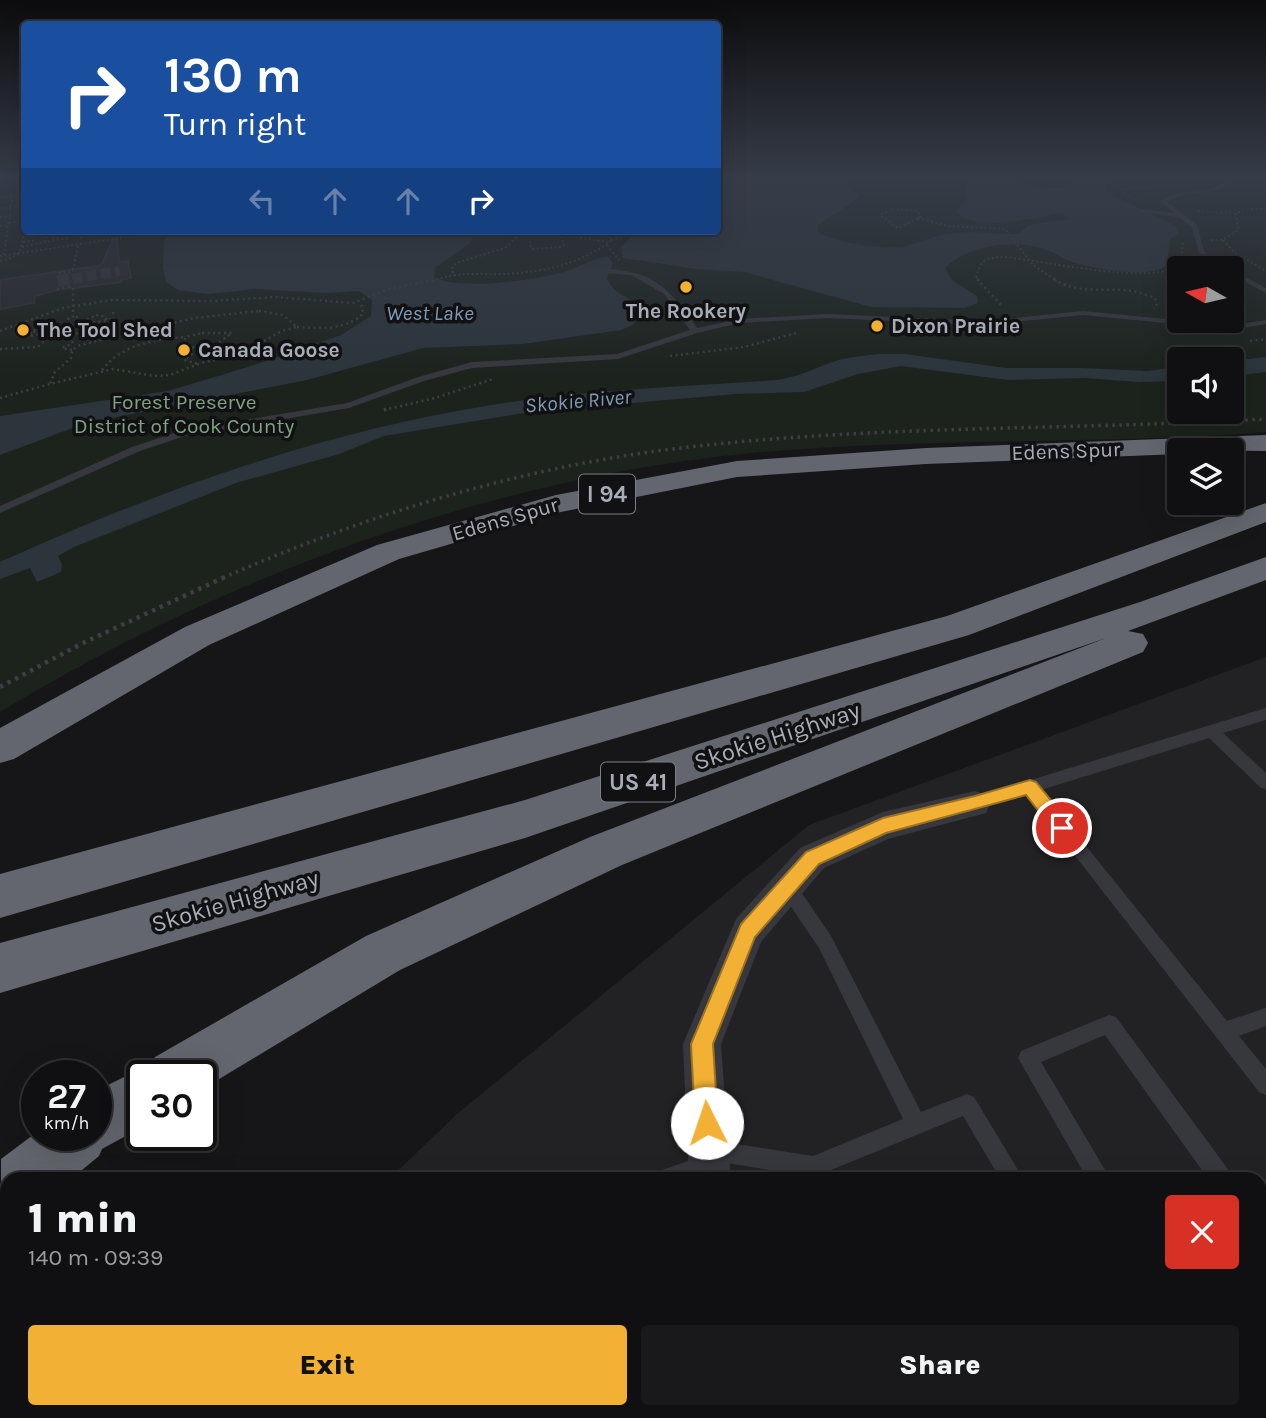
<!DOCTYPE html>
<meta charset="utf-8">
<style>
body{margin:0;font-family:Karla,sans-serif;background:#19191b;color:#f1f3f6;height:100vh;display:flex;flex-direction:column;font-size:26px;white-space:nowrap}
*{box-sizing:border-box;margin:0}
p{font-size:23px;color:#9c9d9f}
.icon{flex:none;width:38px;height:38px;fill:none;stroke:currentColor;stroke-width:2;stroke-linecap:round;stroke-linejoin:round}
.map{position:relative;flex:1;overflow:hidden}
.drawer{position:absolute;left:0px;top:1172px;width:1267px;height:247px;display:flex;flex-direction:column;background:#101012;border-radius:21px 21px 0 0;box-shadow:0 7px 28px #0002,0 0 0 2px #303032}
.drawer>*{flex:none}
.hud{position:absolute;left:21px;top:21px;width:700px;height:214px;border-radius:7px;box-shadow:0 7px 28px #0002,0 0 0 2px #303032;background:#1a4fa0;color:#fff;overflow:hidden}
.needle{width:46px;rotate:278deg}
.controls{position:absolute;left:1167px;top:256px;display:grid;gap:14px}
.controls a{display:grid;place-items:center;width:77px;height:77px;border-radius:7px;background:#101012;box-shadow:0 7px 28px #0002,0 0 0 2px #303032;font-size:35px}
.speed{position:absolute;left:21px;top:1060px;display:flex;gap:14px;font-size:35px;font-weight:700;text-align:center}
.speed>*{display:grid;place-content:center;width:91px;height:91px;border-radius:50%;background:#101012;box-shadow:0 7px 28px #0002,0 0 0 2px #303032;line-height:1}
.speed small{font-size:18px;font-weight:400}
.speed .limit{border:4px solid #111;border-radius:10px;background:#fff;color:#111}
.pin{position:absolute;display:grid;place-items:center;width:60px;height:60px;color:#fff;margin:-30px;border:4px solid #fff;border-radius:50%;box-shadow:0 2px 7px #0007}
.me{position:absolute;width:77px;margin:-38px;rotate:356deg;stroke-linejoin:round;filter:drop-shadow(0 0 5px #0008)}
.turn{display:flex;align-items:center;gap:24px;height:147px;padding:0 28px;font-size:32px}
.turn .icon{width:91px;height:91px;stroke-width:2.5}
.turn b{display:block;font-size:49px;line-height:60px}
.lanes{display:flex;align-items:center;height:66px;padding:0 28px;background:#0003;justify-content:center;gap:35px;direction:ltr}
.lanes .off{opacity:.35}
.round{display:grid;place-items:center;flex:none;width:74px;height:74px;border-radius:7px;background:#19191b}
.head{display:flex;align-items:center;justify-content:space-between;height:119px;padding:0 28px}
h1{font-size:42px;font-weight:800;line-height:52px}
.action{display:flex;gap:14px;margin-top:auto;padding:14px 28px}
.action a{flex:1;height:80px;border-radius:7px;background:#f2b134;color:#111;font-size:28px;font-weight:800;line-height:80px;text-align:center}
.action a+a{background:#19191b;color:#f1f3f6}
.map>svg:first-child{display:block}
</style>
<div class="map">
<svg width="1266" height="1418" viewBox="0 0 1266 1418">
<rect width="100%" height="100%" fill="#161618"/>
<path fill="#222225" d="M1266,657V1418H141L147,1412H1260V1180L389,1179L457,1114L809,825Z"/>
<path fill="#1c231d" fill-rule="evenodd" d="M0,179H24V231H718V179H1266V432C1095,445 922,437 751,453C491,478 222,577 0,712ZM1180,268H1232V320H1180ZM1180,359H1232V411H1180Z"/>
<path fill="#2c353c" d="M718,179H841L859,196C847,209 831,214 818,226V232C834,243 887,250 907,246C923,242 936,234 954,233C975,231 997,234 1018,234L1029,225L1069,219L1062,213C1037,217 973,234 956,211L968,197L965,189C979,161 1044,199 1070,185L1069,179H1190L1115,181L1103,186L1112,195L1176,226L1179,234L1170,239L1167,265C1152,280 1091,268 1072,262C1063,259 1056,253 1047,250C1016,238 968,245 945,268L952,280L977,296L978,303L965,308L871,307L744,272L697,269L623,258L621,248L636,231H718Z
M171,231H471L472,240L469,244L435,268L434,277C459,291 539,280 567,271C581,267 594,257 608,257L613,263L607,278C612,292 624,296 637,303L640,314L633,325L621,330L523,344L423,348L307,380L102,420L70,429L0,455V416L168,391L248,367L341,335L371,316L372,300L359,291L327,293L255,289L208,294L178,290L166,282L163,268L164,241Z
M879,354H905L1006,368H1081L1147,371L1179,367V381L1139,382L1085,378L1008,380L901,366L858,374L804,392L735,394L530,412L384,436L339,454L236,483L74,547L58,556L62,565L61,572L37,582L30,568L0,579V562C159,490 324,431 498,404C590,389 684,387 777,380C797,377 811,370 830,363C846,357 862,356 879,354Z
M1266,357V372L1232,376V361Z"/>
<path fill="#29292c" stroke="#303034" stroke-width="2" d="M116,233L119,262L128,261L131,278L121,280V282L57,290L35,296L34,303L0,309V280L98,266L102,264Z"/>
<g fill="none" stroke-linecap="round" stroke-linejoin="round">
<path stroke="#333438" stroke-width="10" stroke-dasharray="10 4.5" stroke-linecap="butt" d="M58,281L120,271"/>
<path stroke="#333438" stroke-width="12" stroke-dasharray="12 6" stroke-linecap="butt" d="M58,281L69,279"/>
<path stroke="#3d3f44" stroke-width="2" stroke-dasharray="2 2.5" stroke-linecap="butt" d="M1240,182L1266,191
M0,197L12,196
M1137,200L1126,195L1121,189L1162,187
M12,201L24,196
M0,208L24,206
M892,209L917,211L921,217L898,228L880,215Z
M1198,211L1235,214
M0,217L11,216
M918,218L948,226L1005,229L1033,265L1057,281
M9,223L24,221
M0,226H9
M78,231V238L111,231
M88,231L87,233L103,231
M498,231L517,234
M61,235V237L53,238V236Z
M562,235L608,242
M46,236L45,242L68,238L69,231
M611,240L625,236
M1211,240H1223L1238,230L1236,213L1249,209H1266
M1223,240L1235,253L1266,271
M530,241L531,249L562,247L564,245L561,235L554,231
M23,242L33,241L35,234L47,231
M607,245L619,260
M22,247L45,242
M4,255L12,196L24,190
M0,256L141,235L140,231
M0,261C25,255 21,249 24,226
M73,270L78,246
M59,273L73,271
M453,273L452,268L456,263L505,248L523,231
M432,281C459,271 474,275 502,274C532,273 562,268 588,255C596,250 605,247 611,240L607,231
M979,281L976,278C981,259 985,258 1004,257C1040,260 1157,287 1181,264L1183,241"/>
<path stroke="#3d3f44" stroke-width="2.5" stroke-dasharray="2 3.5" stroke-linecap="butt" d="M977,279L1003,307
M1054,279C1077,295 1107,287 1133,291C1140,292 1148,296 1155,298L1157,306L1154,308
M73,288V317L68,319V334L73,335
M57,289L73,286
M259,311L283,315L297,327L282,331L238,355L201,363L170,375L155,376L113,369L50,384L54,373L71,358L72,350L80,345L194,318Z
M113,312L114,325
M96,315L106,317L107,322L96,328L87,327V320Z
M54,324L60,325L59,331L30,336L31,331Z
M297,327C321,328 343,331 363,314L362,306L358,303
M0,331L63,308L111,300L212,301L275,297L353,303L386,290L437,279
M202,333H232L217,344L186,348L185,337Z
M17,335L113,319
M1250,341L1266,339
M72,343L73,335L77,333V317H73
M191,348L192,354L184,360L198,364
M0,349L38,347L45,340L46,333
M72,350L62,348L73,343
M670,356L744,347L796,333
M102,370C122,344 154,340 185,337
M0,398L50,384
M384,410L435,398L493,379"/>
<path stroke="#3d3f44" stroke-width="3.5" stroke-dasharray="2.5 4.5" stroke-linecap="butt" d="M384,410L387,409
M223,578C370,513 529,465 689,447C881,425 1074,430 1266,419"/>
<path stroke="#3d3f44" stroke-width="4.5" stroke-dasharray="3.5 5" stroke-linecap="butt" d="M0,687L81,644L227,576"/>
<path fill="#37383d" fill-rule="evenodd" d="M1227,179H1233C1216,200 1187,186 1168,202L1197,225L1204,251L1227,268H1219L1199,253L1192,227L1179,217L1138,211L1141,209L1174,213L1161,202C1180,185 1211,198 1227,179Z
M609,269C659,273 669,290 697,328L740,319L827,314L985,321L1083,311L1217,324H1241L1266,320V324L1241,328H1217L1083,315L985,325L827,318L740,323L697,333L618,359L472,368L424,381L349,408L185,436L140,451L0,513V506L132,447L180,431L347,403L418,377L472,362L617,354L690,330L664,294L631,275L606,273Z
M1232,270L1266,288V293L1232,275Z
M1266,708V720L1223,733L1266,773V789L1261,788L1209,738L1041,790L1227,1021L1266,1008V1026L1239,1036L1266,1069V1095L1259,1092L1027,794L975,811L970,809L967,804L970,799L975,797Z
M787,878L793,880L831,936L921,1112L967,1094L974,1097L1024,1180H1001L963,1116L826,1172L829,1180H807L806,1176L715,1161L717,1166L713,1173L697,1180H653L656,1172L703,1156L701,1150L704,1143L711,1140L813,1156L903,1119L819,948L781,892L779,886L781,880Z
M1109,1015L1116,1017L1230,1172L1233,1180H1209L1105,1035L1041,1062L1111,1180H1088L1018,1058L1021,1051Z
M1260,1222L1266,1224V1253L1260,1251Z
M1266,1384V1409L1260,1411V1386Z
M316,1412H344L342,1418H313Z
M633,1412H658L659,1418H633Z
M884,1412H909L910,1418H884Z
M1136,1412H1161L1164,1418H1138Z
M1212,1412H1249L1247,1418H1209Z"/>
<path fill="#37383d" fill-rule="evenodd" d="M975,791L986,795L990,804L986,813L888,839L824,868L761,942L721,1044L731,1180H689L683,1044L736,919L800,848L883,812Z
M720,1412H770L772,1418H722Z"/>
<path fill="#63666e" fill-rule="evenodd" d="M1266,435V451L1180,450V454L926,464L737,477L561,512L399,559L209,645L14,759L0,763V728L185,627L377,545L556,495L737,461L926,448Z
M1266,503V522L969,635L0,918V874L947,616Z
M1266,557V580L1128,631L1143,634L1148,643L1143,652L622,865L400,970L201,1090V1076H142V1127L102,1149L99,1156L70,1180H7V1203L1,1201V1159L37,1132V1136H96V1091L142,1068L149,1071L155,1057L366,936L590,837L1106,638L525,838L0,993V943L525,800L1140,602Z"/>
</g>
<linearGradient id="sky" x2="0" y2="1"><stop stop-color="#0c0c0d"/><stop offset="0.47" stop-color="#363c48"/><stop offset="1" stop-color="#363c48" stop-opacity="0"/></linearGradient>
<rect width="1266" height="377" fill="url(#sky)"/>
<path fill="#f2b134" stroke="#9d7322" stroke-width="2" d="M1030,780L1036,782L1069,822L1071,828L1069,834L1062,836L1056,834L1026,795L886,833L819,864L755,937L713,1044L718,1123L715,1131L707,1135L699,1131L695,1123L691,1044L741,924L806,852L883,818L975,796Z"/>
<g fill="#f2b134" stroke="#111113" stroke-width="2.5">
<circle cx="686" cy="287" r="7"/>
<circle cx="877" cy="326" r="7"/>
<circle cx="23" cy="330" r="7"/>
<circle cx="184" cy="350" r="7"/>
</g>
<g text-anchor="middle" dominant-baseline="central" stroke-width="7" stroke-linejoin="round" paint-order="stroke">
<g font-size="21" font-weight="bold" fill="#a8adb8" stroke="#111113" text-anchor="start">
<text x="686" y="311" text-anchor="middle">The Rookery</text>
<text x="891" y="326">Dixon Prairie</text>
<text x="37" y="330">The Tool Shed</text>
<text x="198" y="350">Canada Goose</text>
</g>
<g font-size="21" font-style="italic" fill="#7f9bb3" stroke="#111113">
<text x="430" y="313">West Lake</text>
<text transform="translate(578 401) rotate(-5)">Skokie River</text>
</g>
<g font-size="21" fill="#7fa381" stroke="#111113">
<text x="184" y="402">Forest Preserve<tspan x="184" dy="24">District of Cook County</tspan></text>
</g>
<g font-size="21" fill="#a8adb8" stroke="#111113">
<text transform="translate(1066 451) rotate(-2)">Edens Spur</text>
<text transform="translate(505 519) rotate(-16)">Edens Spur</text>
</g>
<g fill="#111113" stroke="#7b7e86" stroke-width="2">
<rect x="579" y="474.5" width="56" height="39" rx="5"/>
<rect x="601" y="762.5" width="74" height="39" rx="5"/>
</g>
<g font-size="23" font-weight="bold" fill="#a8adb8">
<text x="607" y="494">I 94</text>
<text x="638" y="782">US 41</text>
</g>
<g font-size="24" fill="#a8adb8" stroke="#111113">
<text transform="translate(777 736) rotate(-18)">Skokie Highway</text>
<text transform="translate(235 901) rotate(-16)">Skokie Highway</text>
</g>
</g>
</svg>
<div class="controls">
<a><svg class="needle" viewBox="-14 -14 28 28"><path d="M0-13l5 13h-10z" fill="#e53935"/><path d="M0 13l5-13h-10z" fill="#9c9d9f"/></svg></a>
<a><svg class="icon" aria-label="sound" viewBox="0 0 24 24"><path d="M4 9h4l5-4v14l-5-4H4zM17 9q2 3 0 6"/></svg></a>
<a><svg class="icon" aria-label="layers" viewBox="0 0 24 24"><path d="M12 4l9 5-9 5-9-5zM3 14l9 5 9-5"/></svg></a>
</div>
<div class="speed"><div>27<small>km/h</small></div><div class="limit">30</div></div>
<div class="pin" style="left:1062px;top:828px;background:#d93025"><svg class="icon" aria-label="arrive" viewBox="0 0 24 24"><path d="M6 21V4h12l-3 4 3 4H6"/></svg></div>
<svg class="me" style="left:707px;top:1123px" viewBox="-20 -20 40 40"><circle r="19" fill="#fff"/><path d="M0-13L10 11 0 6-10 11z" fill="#f2b134"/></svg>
<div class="hud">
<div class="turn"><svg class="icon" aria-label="right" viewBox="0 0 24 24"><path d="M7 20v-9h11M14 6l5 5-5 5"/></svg><div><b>130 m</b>Turn right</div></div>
<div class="lanes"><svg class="icon off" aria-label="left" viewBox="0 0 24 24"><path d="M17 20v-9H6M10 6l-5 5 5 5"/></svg><svg class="icon off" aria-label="ahead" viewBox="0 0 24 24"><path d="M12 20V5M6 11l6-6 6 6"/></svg><svg class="icon off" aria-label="ahead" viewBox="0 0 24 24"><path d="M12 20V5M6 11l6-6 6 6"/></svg><svg class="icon" aria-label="right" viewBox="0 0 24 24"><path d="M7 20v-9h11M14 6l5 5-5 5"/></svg></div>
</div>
<section class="drawer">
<div class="head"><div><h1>1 min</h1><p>140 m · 09:39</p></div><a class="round" style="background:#d93025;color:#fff"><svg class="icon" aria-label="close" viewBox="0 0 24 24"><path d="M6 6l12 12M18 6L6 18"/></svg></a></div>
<div class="action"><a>Exit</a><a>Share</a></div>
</section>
</div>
